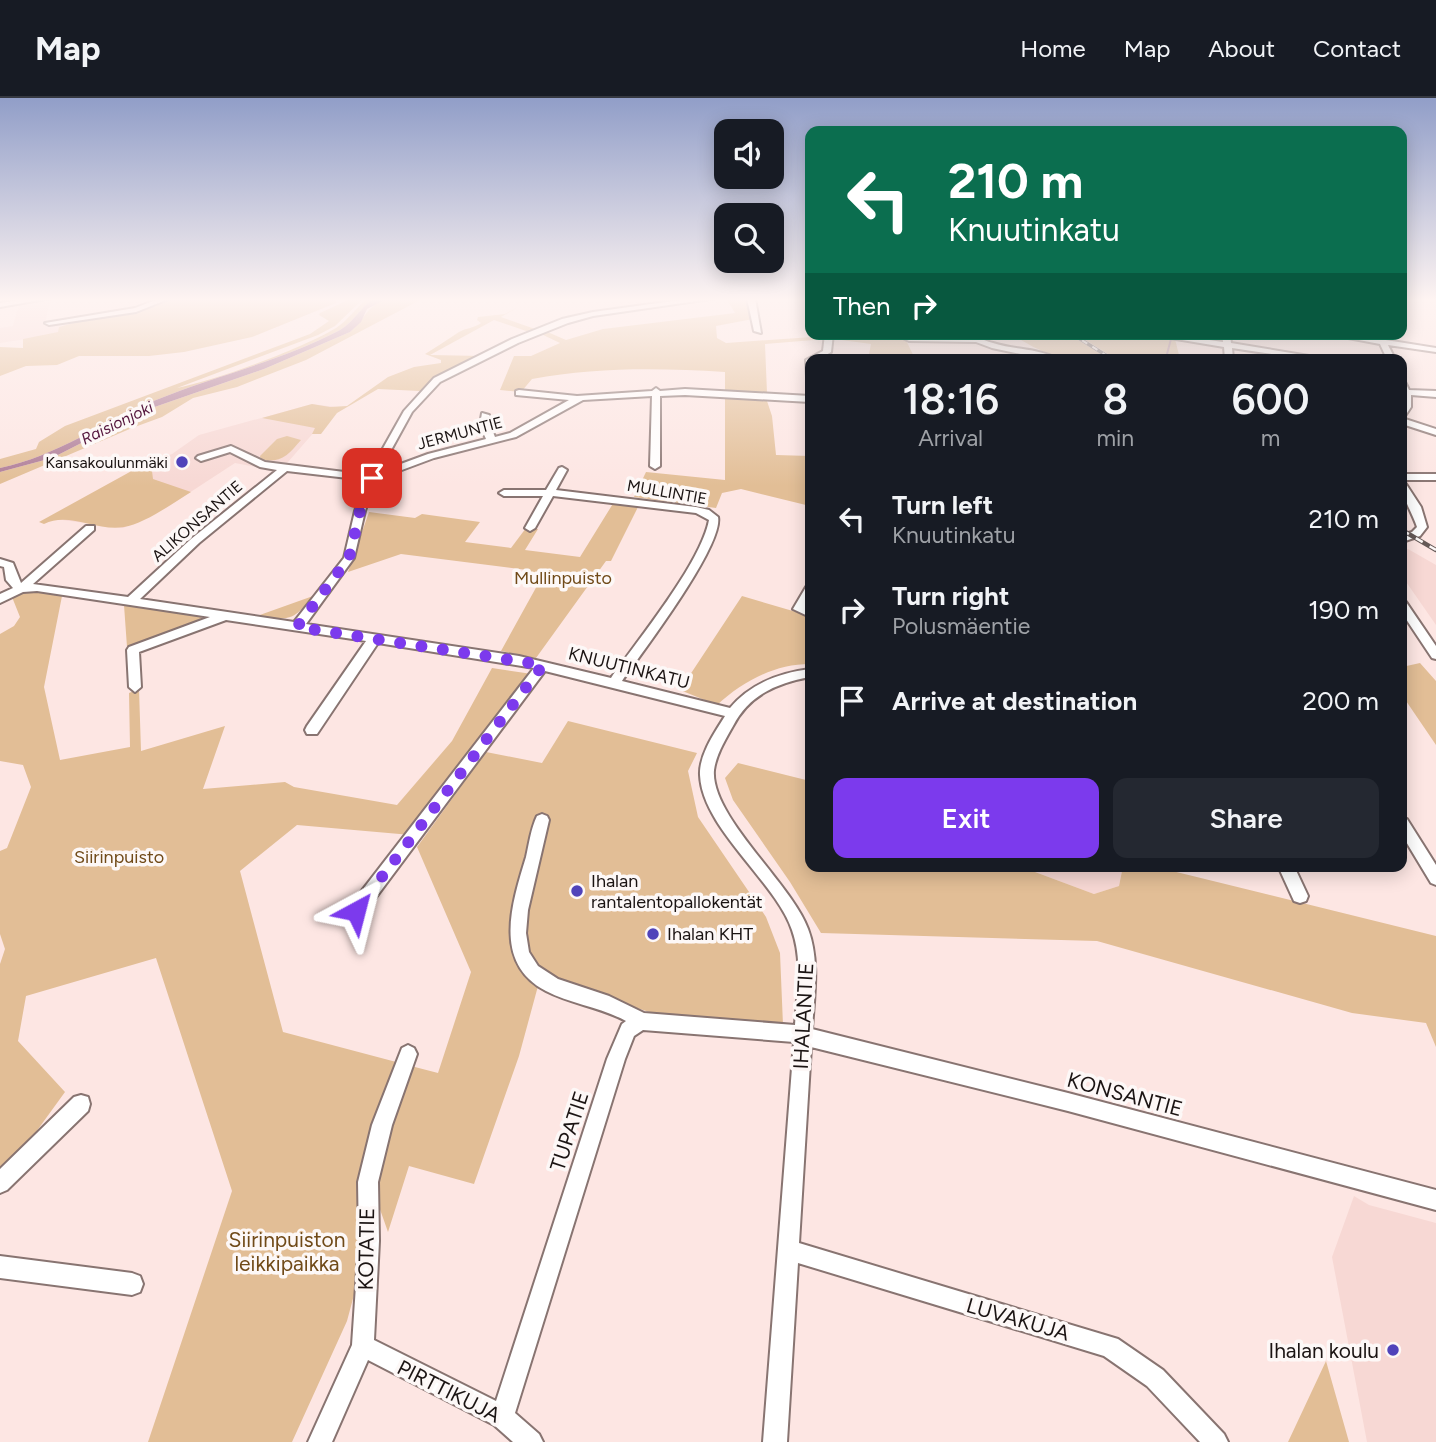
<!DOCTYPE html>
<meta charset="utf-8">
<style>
body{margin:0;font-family:Figtree,sans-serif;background:#242831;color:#f1f3f6;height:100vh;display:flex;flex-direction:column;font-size:26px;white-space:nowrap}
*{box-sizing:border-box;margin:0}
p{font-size:23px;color:#9ea1a6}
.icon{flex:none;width:38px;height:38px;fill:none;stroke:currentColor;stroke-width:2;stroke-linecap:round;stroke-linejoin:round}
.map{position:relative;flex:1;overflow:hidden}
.details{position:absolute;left:805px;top:256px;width:602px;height:518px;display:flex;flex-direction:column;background:#171b24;border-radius:14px;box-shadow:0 4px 18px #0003}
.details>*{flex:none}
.banner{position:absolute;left:805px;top:28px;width:602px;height:214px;border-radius:14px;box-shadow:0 4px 18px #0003;background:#0b6e4f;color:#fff;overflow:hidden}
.fabs{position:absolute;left:714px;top:21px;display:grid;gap:14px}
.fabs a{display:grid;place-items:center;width:70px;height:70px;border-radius:14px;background:#171b24;box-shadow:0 4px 18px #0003;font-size:35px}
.pin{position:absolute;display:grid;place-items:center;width:60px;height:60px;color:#fff;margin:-30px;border-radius:14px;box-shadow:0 4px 10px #0006}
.me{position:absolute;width:77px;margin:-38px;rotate:38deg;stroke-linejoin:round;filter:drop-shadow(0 0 5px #0008)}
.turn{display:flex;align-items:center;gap:24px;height:147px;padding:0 28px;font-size:32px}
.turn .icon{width:91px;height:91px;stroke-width:2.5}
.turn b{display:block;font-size:49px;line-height:60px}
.then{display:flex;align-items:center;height:66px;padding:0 28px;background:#0003;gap:14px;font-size:26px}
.eta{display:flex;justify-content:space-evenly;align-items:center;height:119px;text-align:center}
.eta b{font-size:42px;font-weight:600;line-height:49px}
.action{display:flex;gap:14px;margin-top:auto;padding:14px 28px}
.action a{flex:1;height:80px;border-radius:14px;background:#7c3aed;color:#fff;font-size:28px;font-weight:600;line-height:80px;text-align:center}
.action a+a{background:#242831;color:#f1f3f6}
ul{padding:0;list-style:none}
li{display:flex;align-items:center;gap:21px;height:91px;padding:0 28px}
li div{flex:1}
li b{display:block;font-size:26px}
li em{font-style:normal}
header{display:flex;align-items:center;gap:42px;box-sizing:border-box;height:98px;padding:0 35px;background:#171b24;border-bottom:2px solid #363941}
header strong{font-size:33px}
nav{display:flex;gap:38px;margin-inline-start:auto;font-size:24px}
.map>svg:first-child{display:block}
</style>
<header>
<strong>Map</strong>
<nav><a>Home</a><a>Map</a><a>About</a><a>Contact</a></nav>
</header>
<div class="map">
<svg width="1436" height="1344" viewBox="0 0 1436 1344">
<rect width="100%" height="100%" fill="#fde6e3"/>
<path fill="#f7d8d4" d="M50,201L45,227L100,218L52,237L0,245V230L13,228L19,206Z
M312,306L336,309L288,364L276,373L235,365L166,410L123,430L55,421L137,370L172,356L199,337Z
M1408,451L1436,467V527L1402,478V453Z
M1019,768H1123L1119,788L1094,796Z
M1354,1098L1369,1107L1436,1125V1344H1367L1332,1159Z"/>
<path fill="#e2be96" d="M175,200H336V205L252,239L184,254L149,258H79L57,267L26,268L0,278V249L23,250V241L58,234L59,229L91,220L147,211Z
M352,200H364L335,228L318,237L177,290C217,282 301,251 336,230C347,223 357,209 368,200H375C360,209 355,223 340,232C282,263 217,277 156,302C103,324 57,358 0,370V361L36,351L39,344L65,328L310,236L329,223L319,217L320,215Z
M388,200H424L306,262L237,289L193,300L162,319L132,330L0,386V374L52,360L146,312L264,271L350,234C367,219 365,209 388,200Z
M726,200H746L753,221L716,228L717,240L726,245L826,238V241L765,246L767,295L725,292V274C660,270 596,269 532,281L521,294L500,292L514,258H531L560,245L539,235L543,232L566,242L603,231L735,215Z
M520,208L501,219L535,231L529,234L494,222L430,257L482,258L438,279L420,293L378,291L337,315L321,336H312L315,330L262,320L312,306L330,309L347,308L388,279L414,269L441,265V262L425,256C437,249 448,241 459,234C466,230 474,230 481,225L477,222L478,219L505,216Z
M1011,236H1068L1109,261C1061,261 1053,262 1011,236Z
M1076,236H1139L1175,241L1180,261H1116Z
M832,238L854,241L905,240L915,261H868L871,246L834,241Z
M725,297L766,300L772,318L776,357L810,358V408L741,391L722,395L716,410L634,399L646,374L725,382Z
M287,338L301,342C288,357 282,365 261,362L260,358L277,341Z
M151,365L153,381L191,394C173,405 144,426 124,429C97,434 69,413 44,426L39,424L137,370Z
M614,404L639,407L611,463H606L536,560L501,553L538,486L527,472L401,456L348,474L369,414L415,420L422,416L480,424L465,444L511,450L526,430L538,431L525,452L580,459Z
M25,492L62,498L44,589L60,662L130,649L129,595L139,591L141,653L225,628L203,691L285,684L294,689L397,707L452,643L492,570L532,576L411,737L297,727L240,773L283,934L400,965L362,1167L347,1223L292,1344H148L232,1093L156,860L26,898L18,943L65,994L28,1045L0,1073V866L5,851L0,836V753L7,750L31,689L23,667L0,663V536L14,528L20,519L12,499Z
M313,498C292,524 290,522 257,518Z
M742,498L810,518V566C775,566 743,583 717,607L680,592Z
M124,507L202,519L195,527L127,549Z
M1420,565L1436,583V647L1402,597V569Z
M568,623L697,655L688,673L698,719L766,819L780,855L783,927L751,923L671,921L553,883L538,888L519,958L474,1086L409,1068L388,1134L376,1100L380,1063L411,968L438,975L471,874L417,749L486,654L542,665Z
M738,665L806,682L810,671V768H1019L1094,796L1119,788L1123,768H1152L1436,838V949L1426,925L1352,915L1097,843L821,835L790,784L733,702L725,680Z
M1326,1263L1349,1344H1288Z"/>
<path fill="#ae7c97" d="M375,200H388L367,211L361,224L350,234L264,271L146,312L52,360L0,374V370C57,358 103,324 156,302C217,277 282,263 340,232C355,223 360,209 375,200Z"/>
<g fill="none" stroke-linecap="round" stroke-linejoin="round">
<path stroke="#ae7c97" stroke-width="2" d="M1170,261L1167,256L1171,241"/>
<g stroke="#887471" stroke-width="4">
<path id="minor" d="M31,200H51L0,209V205Z
M161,200H171L136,214L49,227L45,225L135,210Z
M695,200H717L593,218L568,225L518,245L440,284L412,314L379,374L428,356L486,341L480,327L482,315L489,317L490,327L495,339L510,335L569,302L516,297V293L519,292L577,298L652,293L656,290L660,293L685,291L810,298V304L685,297L660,298V368L655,371L650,368L652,298L583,302L516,339L434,360L375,382L365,413L354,460L306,526L519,558L611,580C638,542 701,465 709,422L696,415L553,398L535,430L530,433L525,430L543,398H504L499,395L504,392H546L559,370L562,369L567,372L556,392L696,409L709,412L718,419C724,447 642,555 622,583L730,610C751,585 779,575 810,571V579C777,585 749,597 733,628C725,642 716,657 714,672C710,718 791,785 808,831C820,863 814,898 812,931L1068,995L1436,1092V1112L1068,1013L811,949L799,1145L1118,1241L1163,1272L1224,1336L1228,1344H1200L1147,1288L1104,1258L798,1165L787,1344H763L794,944L643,932L634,938L625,961L515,1315L539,1336L543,1344H513L494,1327L368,1262L332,1344H308L352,1247L359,1143L358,1084L372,1027L402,950L408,947L414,950L417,956L392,1027L378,1084L379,1143L374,1242L496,1303L607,961L622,926L626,923C600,909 571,906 546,893C492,865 512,805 526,759C529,746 531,730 537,718L542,716L547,718L549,722L528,812L526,835L529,854L538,868L558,881L609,898L644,915L795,927C797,895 803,863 792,832C776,784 702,730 700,677C699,657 715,634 725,618L545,573L362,818L356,820L350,818L348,813L350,808L534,570L378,545L317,636H307L305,632L307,628L366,543L226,522L139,554L141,589L135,594L129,589L127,552L129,549L210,519L37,493L23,494L0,505V496L13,490L6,482L4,469L0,468V461L13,465L21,485L86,428H94V432L33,486L128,499L191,441L277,372L260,369L230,354L201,363L196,360L198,358L231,348L265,364L368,377L404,313L434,280L512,241L562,221L593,214ZM287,373L365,382L355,413L344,460L294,524L140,501L199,445Z
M747,200H755L761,235L754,233Z
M825,236H833L831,254L819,261H810V279H807L806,262L823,253Z
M961,236C974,236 981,242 993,245C1014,252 1038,250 1058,261H1045L992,250L976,244L909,243L905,241L909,239H966Z
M1146,236H1168L1223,244L1222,236H1230L1231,245L1327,261H1304L1232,250L1233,261H1225L1224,249Z
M1327,236H1348L1436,250V254L1388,247L1395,261H1387L1380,246Z
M1402,284H1405L1409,292L1436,293V299L1411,297V309L1405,318L1402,319Z
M1402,320L1436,331V337L1402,326Z
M1402,376H1436V382H1402Z
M1402,385L1406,386L1421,409L1427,429L1420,438L1402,444V437L1412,434L1417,429C1412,414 1401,398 1402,385Z
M810,488V502L806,509L810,511V519L793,511L806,489Z
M1402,503L1406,504L1436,548V561L1432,560L1402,515Z
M1402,719L1407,721L1436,767V787L1431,785L1402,737Z
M1278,768H1294L1308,798L1306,803L1300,805L1294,803Z
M81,997L88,999L90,1006L88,1013L7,1092L0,1095V1071L74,999Z
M0,1158L132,1175L140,1178L143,1186L140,1194L132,1197L0,1180Z"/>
</g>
<use href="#minor" fill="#fff" fill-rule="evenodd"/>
<g stroke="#655957" stroke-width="3.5">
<path id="rail-far1" d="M1072,236L1112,261"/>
</g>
<g stroke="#655957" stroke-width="4.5">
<path id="rail" d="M1402,432L1436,452"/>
</g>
<use href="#rail-far1" stroke="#fdf8f7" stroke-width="2" stroke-dasharray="6" stroke-linecap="butt"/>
<use href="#rail" stroke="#fdf8f7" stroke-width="2.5" stroke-dasharray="8" stroke-linecap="butt"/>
</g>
<linearGradient id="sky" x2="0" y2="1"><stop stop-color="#919ec8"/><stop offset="0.52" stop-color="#fef4f2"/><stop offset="1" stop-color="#fef4f2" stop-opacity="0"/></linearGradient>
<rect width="1436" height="388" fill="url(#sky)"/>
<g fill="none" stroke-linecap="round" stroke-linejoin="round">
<path stroke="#7c3aed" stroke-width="12" stroke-dasharray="0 21.6" d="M356,813L543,567L297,529L349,460L360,413L372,380"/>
</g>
<g fill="#5043ba" stroke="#fdf8f7" stroke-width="2.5">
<circle cx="182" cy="364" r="7"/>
<circle cx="577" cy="793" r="7"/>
<circle cx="653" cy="836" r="7"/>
<circle cx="1393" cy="1252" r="7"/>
</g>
<g text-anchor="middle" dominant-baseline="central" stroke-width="7" stroke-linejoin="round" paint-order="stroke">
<g font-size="16" font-style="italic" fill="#55173e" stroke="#fdf8f7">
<text transform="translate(117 325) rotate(-26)">Raisionjoki</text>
</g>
<g font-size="16" fill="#1b1413" stroke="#fdf8f7">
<text transform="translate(460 335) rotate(-15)">JERMUNTIE</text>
<text transform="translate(667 394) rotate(10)">MULLINTIE</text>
<text transform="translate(197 423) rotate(-41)">ALIKONSANTIE</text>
</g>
<g font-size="16" fill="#1b1413" stroke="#fdf8f7" text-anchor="end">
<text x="168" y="364">Kansakoulunmäki</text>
</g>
<g font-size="18" fill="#704a18" stroke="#fdf8f7">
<text x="563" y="480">Mullinpuisto</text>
<text x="119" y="759">Siirinpuisto</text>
</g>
<g font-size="18" fill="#1b1413" stroke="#fdf8f7">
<text transform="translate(629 570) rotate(14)">KNUUTINKATU</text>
</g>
<g font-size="18" fill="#1b1413" stroke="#fdf8f7" text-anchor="start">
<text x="591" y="783">Ihalan<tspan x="591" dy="21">rantalentopallokentät</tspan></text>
<text x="667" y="836">Ihalan KHT</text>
</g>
<g font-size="21" fill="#1b1413" stroke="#fdf8f7">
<text transform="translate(803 918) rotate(-87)">IHALANTIE</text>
<text transform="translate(1125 996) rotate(15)">KONSANTIE</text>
<text transform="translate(569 1033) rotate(-72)">TUPATIE</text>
<text transform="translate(366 1151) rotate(-89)">KOTATIE</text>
<text transform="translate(1018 1221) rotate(16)">LUVAKUJA</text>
<text transform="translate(449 1293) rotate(27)">PIRTTIKUJA</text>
</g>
<g font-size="21" fill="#704a18" stroke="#fdf8f7">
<text x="287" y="1141">Siirinpuiston<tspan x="287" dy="24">leikkipaikka</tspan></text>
</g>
<g font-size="21" fill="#1b1413" stroke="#fdf8f7" text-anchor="end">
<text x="1379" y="1252">Ihalan koulu</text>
</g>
</g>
</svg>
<div class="fabs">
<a><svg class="icon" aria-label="sound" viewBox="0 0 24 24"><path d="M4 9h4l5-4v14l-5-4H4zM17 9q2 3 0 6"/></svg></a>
<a><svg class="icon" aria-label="search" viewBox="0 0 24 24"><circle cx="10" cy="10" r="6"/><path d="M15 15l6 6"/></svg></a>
</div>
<div class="pin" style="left:372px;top:380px;background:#d93025"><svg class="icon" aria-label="arrive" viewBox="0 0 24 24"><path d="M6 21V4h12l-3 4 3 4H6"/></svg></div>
<svg class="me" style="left:356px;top:813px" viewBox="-20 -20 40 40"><path d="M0-17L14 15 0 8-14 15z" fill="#7c3aed" stroke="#fff" stroke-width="4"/></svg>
<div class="banner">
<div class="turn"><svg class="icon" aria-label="left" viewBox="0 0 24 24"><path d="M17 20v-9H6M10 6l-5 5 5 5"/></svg><div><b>210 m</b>Knuutinkatu</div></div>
<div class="then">Then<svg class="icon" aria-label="right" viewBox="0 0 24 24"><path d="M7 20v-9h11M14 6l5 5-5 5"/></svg></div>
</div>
<section class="details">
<div class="eta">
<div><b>18:16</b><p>Arrival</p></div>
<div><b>8</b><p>min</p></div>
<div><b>600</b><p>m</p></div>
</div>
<ul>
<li><svg class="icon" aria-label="left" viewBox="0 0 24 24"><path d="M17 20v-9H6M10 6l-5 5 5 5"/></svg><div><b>Turn left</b><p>Knuutinkatu</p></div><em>210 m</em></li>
<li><svg class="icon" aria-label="right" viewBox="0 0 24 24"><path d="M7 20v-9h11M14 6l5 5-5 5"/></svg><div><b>Turn right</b><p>Polusmäentie</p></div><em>190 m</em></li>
<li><svg class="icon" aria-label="arrive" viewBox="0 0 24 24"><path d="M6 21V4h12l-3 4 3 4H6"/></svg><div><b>Arrive at destination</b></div><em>200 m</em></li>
</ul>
<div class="action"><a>Exit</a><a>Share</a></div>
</section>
</div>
